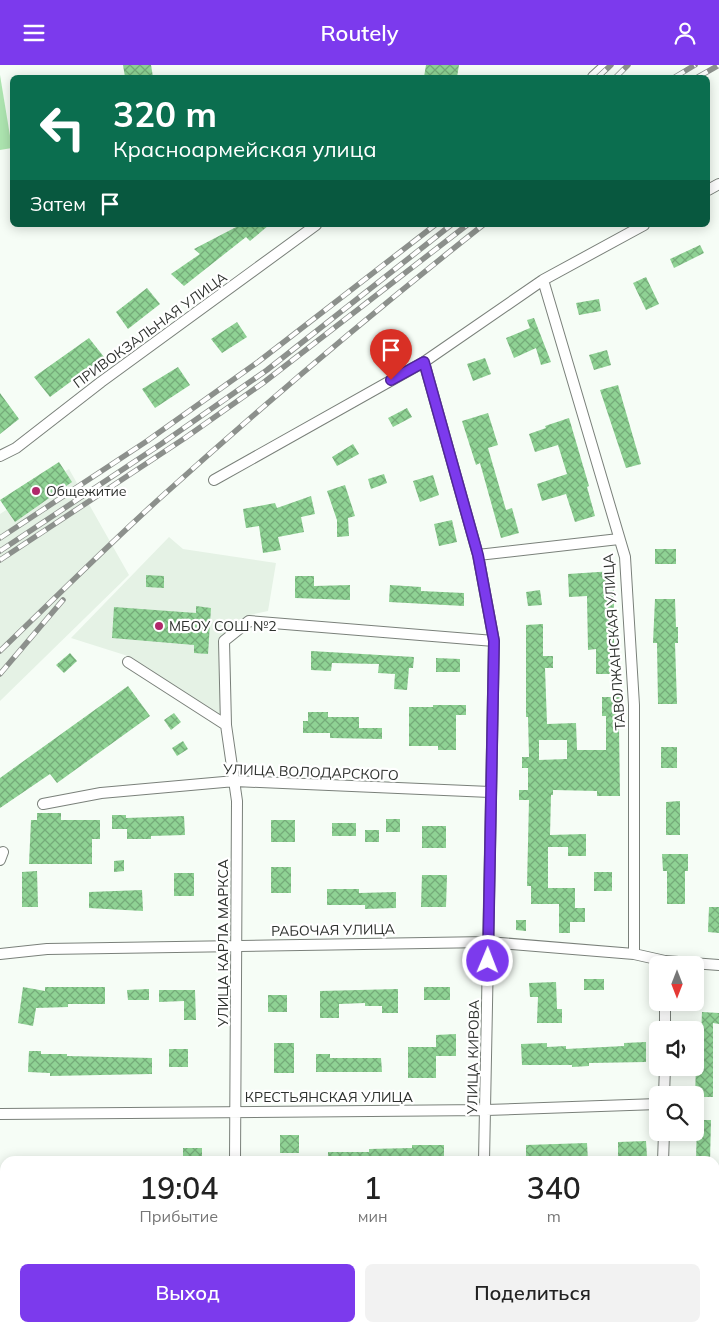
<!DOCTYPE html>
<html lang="ru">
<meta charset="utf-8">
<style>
body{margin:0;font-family:Mulish,sans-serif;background:#f2f2f2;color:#222;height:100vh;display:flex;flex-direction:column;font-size:19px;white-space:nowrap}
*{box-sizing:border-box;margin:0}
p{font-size:16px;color:#767676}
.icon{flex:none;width:28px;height:28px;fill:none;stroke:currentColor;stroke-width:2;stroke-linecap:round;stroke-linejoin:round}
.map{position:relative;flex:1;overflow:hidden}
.panel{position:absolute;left:0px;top:1091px;width:720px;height:176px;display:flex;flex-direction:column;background:#fff;border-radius:15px 15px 0 0;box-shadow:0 2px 12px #0003}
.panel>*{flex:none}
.hud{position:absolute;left:10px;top:10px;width:700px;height:152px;border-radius:8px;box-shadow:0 2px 12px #0003;background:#0b6e4f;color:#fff;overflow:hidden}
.needle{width:32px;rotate:180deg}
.controls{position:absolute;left:649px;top:891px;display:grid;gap:10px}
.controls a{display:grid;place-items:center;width:55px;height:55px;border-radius:8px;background:#fff;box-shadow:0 2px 12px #0003;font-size:25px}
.pin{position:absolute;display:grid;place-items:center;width:42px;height:42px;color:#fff;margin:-51px -21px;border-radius:50% 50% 50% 0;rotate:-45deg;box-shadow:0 0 5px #0007}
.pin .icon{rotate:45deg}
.me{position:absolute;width:55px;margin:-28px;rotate:1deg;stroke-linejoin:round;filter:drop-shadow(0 0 4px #0008)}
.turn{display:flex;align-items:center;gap:18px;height:105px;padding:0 20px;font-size:22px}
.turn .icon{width:65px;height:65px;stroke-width:2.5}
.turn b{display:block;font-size:35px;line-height:42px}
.then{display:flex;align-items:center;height:48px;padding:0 20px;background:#0003;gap:10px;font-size:19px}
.eta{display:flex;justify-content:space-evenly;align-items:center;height:85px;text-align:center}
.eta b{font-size:30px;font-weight:600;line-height:35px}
.button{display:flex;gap:10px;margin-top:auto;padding:10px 20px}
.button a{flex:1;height:58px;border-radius:8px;background:#7c3aed;color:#fff;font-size:20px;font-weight:600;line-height:58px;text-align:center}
.button a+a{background:#f2f2f2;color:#222}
header{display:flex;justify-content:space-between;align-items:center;height:65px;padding:0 20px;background:#7c3aed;color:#fff;font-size:22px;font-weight:600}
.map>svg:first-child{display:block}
</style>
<header><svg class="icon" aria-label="menu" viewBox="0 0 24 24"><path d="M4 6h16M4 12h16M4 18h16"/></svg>Routely<svg class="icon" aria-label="person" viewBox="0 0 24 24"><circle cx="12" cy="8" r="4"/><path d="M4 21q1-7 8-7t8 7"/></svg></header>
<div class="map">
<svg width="719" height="1267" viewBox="0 0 719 1267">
<defs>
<pattern id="building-cross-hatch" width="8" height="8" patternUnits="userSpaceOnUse" patternTransform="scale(1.25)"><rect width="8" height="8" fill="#8fd294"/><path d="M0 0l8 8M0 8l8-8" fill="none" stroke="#75ab79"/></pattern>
</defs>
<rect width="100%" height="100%" fill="#f6fdf6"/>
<path fill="#e5f2e5" d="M69,404L129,510L0,636V449Z
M169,472L183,484L276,498L268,546L250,550L219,574L221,650L131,592L71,573Z"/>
<path fill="#ade5b0" d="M0,10L12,83L0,85Z"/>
<path fill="url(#building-cross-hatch)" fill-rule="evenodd" d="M123,0H151L153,12H125Z
M426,0H459L457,12H424Z
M240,160H269L250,176L246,172L184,221L171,209L200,189L194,184Z
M700,180L704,188L674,203L670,194Z
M646,212L659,239L646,245L633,218Z
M147,223L160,239L128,264L116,247Z
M599,234L601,246L579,250L576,238Z
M534,253L551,297L541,300L536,283L514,293L506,273L530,263L527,255Z
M237,257L247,272L222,288L211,274Z
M89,273L104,292L50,332L34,312Z
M607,285L611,300L594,305L589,290Z
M485,293L491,309L473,316L467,299Z
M178,302L190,320L155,343L142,324Z
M618,320L641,399L626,403L600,325Z
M0,328L19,354L0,369Z
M407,343L412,352L393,362L388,353Z
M488,348L498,380L488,383L506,445L512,443L519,468L501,473L480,398L476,400L462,356Z
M569,353L589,421L587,422L595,451L575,457L566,429L542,436L537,419L567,409L558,380L535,387L529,369L546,363L545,361Z
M353,379L359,389L337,401L332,392Z
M59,397L72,417L15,457L0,435Z
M384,409L387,418L371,424L368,414Z
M433,410L439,430L420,437L413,416Z
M345,420L355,451L348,453L349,471L337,472V455L327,426Z
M311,431L315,449L301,452L304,467L278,472L281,485L263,488L259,461L246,463L243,444L275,438L277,443Z
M452,455L457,477L439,481L434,459Z
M655,484H676V499H655Z
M614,506V584H610V609H596V584L588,585L587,531L569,532L568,509Z
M146,510L164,511V523L146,522Z
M295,511H314V521L350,520V535L295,533Z
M390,520L421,522V526L464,528V541L389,537Z
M540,525L542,540L528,541L526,527Z
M655,534H675L676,562H678V578H675L677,639H658L657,578H653Z
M196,541L211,543L208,589L194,588V580L112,573L114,542L196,548Z
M543,559V591H553V603H545L547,659L576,658L577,685H606V651H602V632H621V660H619L620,731H597V726L553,725V730H551L550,770L586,769V791H568V782H548V823H575V843H585V857H570V868H559V839H531V821H527L529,735H519V725H528V703H522V692H529L528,652H526V560ZM539,675H567V694L539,695Z
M311,586L414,592L413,603H409L407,625L394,624L395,609L378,608L379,599L332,598L331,606L311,605Z
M70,588L77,596L64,608L56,600Z
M436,593L460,594V607H436Z
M128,621L150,651L57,718L50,709L0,743V713Z
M433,640H466V650H456V685H438V681H409V642H433Z
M308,647H328V652H359V663H382V674L330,673V668H303V656H308Z
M174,648L181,657L171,665L164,655Z
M183,676L188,684L177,691L172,683Z
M661,682H677V703H661Z
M680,736V770H666V737Z
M37,748H61V755H100V774H92V799H29L31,755H37Z
M112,750H126V753L184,751L185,770L151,771V774H127V764H112Z
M386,754H400V767H386Z
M271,755H295V777H271Z
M332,758H356V771H332Z
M422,761H446V783H422Z
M365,765H379V777H365Z
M662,789H688V806H685V839H667V806H663Z
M124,795V806L114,807V796Z
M271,802H291V828H271Z
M37,806L38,842H22V807Z
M594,807H612V826H594Z
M174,808H194V831H174Z
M422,810H447L446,842H421Z
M327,824H359V828L396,827V843L365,844V840H327Z
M142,825L143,846L89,843V827Z
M709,842H719V868L708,867Z
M516,855H526V866L516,865Z
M584,914H604V925H584Z
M556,917L557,944H562V958H537L538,932H530L529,918Z
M23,922L45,926V922H105V939H68V942L36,943L33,961L18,958Z
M424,922H450V935H424Z
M149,924V935H128L127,925Z
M398,924V948H382V941H365V938L339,939V953H320V926Z
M159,925H195L196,955H184V936L159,937Z
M268,930H287V947H268Z
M702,947L719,948V959L713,958V1032H695L696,999H700Z
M456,969V991H436V1013H408V982H436V970Z
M646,977V997L589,998V1001L572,1002V1000H522L521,979L547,978V982L566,981V984L624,981V978Z
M274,978H294V1008H274Z
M169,984H188V1002H169Z
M29,986H41V989H67V991L152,993V1009L50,1011V1008L28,1007Z
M316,989H330V993H381L382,1007H316Z
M697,1055H711L710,1096L696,1095Z
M280,1070H299V1088H280Z
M646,1076L647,1092L618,1093V1077Z
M587,1078L588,1096H526V1080Z
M412,1080H444V1096H328V1087H369V1084L412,1083Z
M183,1083H202V1096H183Z"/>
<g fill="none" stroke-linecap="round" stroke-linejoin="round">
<g stroke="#7a807a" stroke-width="12">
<path id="minor" d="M593,12L606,0
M708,125L719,119
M543,215L625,492L634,640V889
M424,297L478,490L494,576L484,1096
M0,391L16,383L101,317L316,160
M214,415L424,297L543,215L644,160
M478,490L619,474
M128,597L226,660
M43,739L101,728L235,716L490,727
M0,795L3,787
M0,889L47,884L488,877L634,889L665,896L719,900
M665,965V938
M664,1030L665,1002
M0,1049L486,1045L658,1039
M235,1096L237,736L226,660L224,576L249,556L494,576
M663,1096L664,1068
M231,1267V1262
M473,1267V1262"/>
</g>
<g stroke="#7a807a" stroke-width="18">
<path id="secondary" d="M0,1215L5,1214
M715,1227L719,1228"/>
</g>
<use href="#minor" stroke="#fff" stroke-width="10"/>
<use href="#secondary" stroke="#fff" stroke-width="15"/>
<g stroke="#8c908c" stroke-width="5.5">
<path id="rail" d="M598,12L611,0
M616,12L628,0
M675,12L695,0
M698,12L719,0
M0,473L147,376L258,297L435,160
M0,486L161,379L267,305L451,160
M0,495L185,373L263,318L467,160
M0,586C53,535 105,483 159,434C264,339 372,248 483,160
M0,609L63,535"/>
</g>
<use href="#rail" stroke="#fff" stroke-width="4" stroke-dasharray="11" stroke-linecap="butt"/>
</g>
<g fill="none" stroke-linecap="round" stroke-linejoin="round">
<g stroke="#51269a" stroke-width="12">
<path id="route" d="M391,315L424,297L478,490L494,576L488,896"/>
</g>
<use href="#route" stroke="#7c3aed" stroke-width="9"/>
</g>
<g fill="#b1296b" stroke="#fff" stroke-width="2">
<circle cx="36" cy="426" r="5"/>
<circle cx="159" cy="561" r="5"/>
</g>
<g text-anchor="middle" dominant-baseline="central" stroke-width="4.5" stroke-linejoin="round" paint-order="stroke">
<g font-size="14" fill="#2f322f" stroke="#fff">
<text transform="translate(150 265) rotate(-36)">ПРИВОКЗАЛЬНАЯ УЛИЦА</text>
<text transform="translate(614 577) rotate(-94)">ТАВОЛЖАНСКАЯ УЛИЦА</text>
<text transform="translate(311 707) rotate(2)">УЛИЦА ВОЛОДАРСКОГО</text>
<text transform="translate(333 865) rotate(-1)">РАБОЧАЯ УЛИЦА</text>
<text transform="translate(223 878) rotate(-90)">УЛИЦА КАРЛА МАРКСА</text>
<text transform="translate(473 992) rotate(-89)">УЛИЦА КИРОВА</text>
<text x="329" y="1032">КРЕСТЬЯНСКАЯ УЛИЦА</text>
</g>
<g font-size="14" fill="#2f322f" stroke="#fff" text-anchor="start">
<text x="46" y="426">Общежитие</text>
<text x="169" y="561">МБОУ СОШ №2</text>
</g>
</g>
</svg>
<div class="controls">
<a><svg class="needle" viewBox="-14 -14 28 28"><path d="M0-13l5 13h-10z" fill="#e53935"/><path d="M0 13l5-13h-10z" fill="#767676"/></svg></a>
<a><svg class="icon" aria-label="sound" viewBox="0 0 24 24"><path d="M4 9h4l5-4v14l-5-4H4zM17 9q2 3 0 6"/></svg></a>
<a><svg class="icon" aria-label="search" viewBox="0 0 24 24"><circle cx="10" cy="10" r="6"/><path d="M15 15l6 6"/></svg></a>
</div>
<div class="pin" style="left:391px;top:315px;background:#d93025"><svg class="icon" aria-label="arrive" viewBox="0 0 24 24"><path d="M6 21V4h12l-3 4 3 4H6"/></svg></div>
<svg class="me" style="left:488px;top:896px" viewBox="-20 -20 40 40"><circle r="17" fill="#7c3aed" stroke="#fff" stroke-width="3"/><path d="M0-11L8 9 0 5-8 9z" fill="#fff"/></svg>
<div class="hud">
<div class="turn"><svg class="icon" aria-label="left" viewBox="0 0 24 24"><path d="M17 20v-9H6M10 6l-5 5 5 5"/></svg><div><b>320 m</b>Красноармейская улица</div></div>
<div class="then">Затем<svg class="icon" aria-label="arrive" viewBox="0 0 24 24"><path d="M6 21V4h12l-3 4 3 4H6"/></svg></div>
</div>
<section class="panel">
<div class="eta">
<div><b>19:04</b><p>Прибытие</p></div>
<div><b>1</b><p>мин</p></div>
<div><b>340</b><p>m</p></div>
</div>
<div class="button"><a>Выход</a><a>Поделиться</a></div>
</section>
</div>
